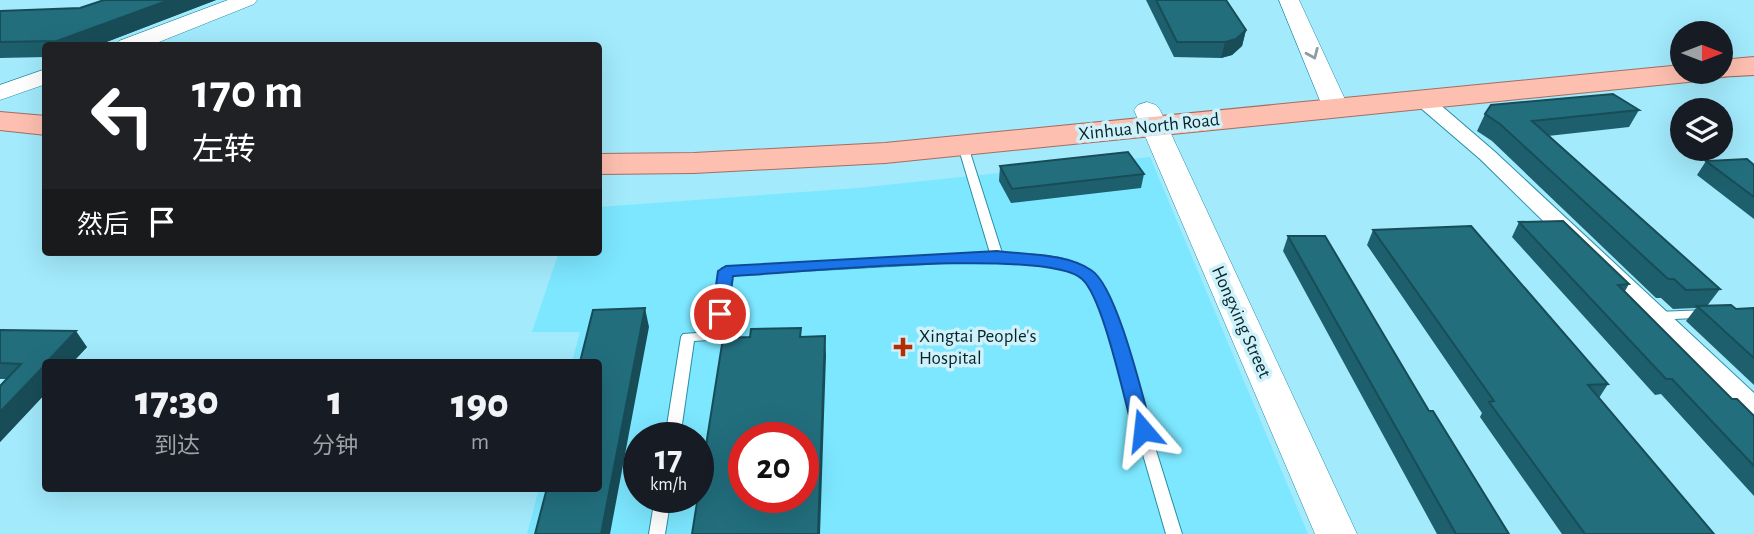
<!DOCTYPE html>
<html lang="zh">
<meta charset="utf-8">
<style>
body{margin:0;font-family:"Alegreya Sans","Noto Sans SC",sans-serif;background:#20242c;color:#f1f3f6;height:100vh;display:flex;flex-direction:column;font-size:26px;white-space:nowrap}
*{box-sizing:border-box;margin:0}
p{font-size:23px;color:#9ea1a6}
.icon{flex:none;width:38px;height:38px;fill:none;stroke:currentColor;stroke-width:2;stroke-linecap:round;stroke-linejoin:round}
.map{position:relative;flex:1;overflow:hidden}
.panel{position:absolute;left:42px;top:359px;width:560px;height:133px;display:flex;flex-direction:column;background:#171b24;border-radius:7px;box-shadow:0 7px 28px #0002}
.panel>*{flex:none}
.hud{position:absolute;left:42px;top:42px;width:560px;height:214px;border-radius:7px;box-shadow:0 7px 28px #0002;background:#202124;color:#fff;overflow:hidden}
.needle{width:46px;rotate:90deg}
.fabs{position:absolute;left:1670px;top:21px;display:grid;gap:14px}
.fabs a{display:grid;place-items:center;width:63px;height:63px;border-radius:50%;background:#171b24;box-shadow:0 7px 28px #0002;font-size:35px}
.speed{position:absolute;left:623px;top:422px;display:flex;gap:14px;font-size:35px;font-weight:700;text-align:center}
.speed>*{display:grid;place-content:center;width:91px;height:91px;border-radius:50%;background:#171b24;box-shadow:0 7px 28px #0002;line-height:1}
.speed small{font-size:18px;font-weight:400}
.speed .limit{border:10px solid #d22;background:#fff;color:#111}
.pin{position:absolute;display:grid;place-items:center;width:60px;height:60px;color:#fff;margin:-30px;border:4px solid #fff;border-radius:50%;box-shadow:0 2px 7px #0007}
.me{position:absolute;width:77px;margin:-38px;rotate:343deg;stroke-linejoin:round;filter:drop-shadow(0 0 5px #0008)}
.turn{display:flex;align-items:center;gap:24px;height:147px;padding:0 35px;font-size:32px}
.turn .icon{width:91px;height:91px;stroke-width:2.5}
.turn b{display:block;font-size:49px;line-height:60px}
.then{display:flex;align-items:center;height:66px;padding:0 35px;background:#0003;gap:14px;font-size:26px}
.eta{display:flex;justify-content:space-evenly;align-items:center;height:119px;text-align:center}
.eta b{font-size:42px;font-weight:800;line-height:49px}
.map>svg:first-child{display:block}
</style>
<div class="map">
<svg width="1754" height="534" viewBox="0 0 1754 534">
<rect width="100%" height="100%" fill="#a2eafc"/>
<path fill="#7ce7ff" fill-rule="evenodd" d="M1150,157L1308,534H527L539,488H598V362H572L580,332H532L559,252H598L599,207L858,188ZM639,438H698V497H639ZM744,438H803V497H744Z"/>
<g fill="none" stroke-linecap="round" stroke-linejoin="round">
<g stroke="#288ea3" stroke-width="2">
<path id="service" d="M963,143L968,146L1002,253C1045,256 1083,251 1107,293L1182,534H1166L1098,299L1085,279L1065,268L1045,263L997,260L732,275L724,336L722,339L694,341L680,438H665L681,337L683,334L711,332L722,268L990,253L958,146Z
M1708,310L1713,311L1714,314L1713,317L1656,320L1649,316L1656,312Z
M655,497H671L665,534H649Z"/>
</g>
<g stroke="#288ea3" stroke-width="2">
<path id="minor" d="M1423,94L1430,96L1494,151L1754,393V421L1744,418L1480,159L1416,104L1413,100L1416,96Z"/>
</g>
<g stroke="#288ea3" stroke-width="1">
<path id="tertiary" d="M228,0H257L254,4L149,46H116L119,41Z
M1279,0H1299L1349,108L1345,113L1336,116L1327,113L1323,108Z
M46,69V84L0,100V85Z
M1147,102L1156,105L1160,110L1357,534H1315L1134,110L1138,105Z"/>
</g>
<g stroke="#a66d5f" stroke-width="2">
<path id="primary" d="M1754,57V75C1734,76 1716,76 1698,81L885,163L694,173L598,174V154L694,153L885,143L1682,65V72H1720V60Z
M0,112L46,116V135L0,130Z"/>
</g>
<use href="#service" fill="#fff" fill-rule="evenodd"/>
<use href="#minor" fill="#fff" fill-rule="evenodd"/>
<use href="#tertiary" fill="#fff" fill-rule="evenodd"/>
<use href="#primary" fill="#fdbfb0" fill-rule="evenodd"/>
</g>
<path fill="#1d5f6c" d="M216,0L96,46H46V57L0,58V11L80,8Z
M1146,0H1226L1246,30L1242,46L1232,55L1221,58L1174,57Z
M1639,110L1629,127L1548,136L1720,289L1707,306L1736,309L1754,308V385L1686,321L1696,308L1673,309L1661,298H1656L1492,141L1477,131L1485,114Z
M1706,161L1754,165V219L1697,175Z
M1000,166L1144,174L1141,188L1011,203L999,181Z
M1519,222L1629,284L1625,291L1732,399L1754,416V496L1661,394L1655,395L1512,237Z
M1373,230L1608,384L1599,398L1714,534H1562L1480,417L1482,413L1367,245Z
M1288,236L1429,411L1509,534H1437L1283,251Z
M0,330L87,347L73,362H46V393L0,442V386L7,379H0Z"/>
<path fill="#184d58" d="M169,0H216L96,46H60L57,41Z
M1246,30L1242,46L1232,55L1221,58L1225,42Z
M645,308L649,327L610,534H601Z
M76,331L87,347L73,362H47Z
M825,336L826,356L820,534H818Z
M46,364V393L0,442V412Z"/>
<path fill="#226e7d" stroke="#184d58" stroke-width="2" fill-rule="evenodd" d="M104,0H169L57,41L0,42V11L80,8Z
M1156,0H1226L1246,30L1236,39L1225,42H1177Z
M1613,94L1639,110L1532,121L1720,289L1686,290L1674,279H1668L1500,124L1485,114L1491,105Z
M1128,152L1144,174L1012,189L1000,166Z
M1747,159L1754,165V197L1706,161Z
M1563,221L1629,284L1618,285L1732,399H1737L1754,416V466L1672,379H1666L1519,222Z
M1471,226L1608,384L1588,385L1714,534H1585L1489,402L1494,401L1373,230Z
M1288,236H1325L1429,411H1433L1509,534H1456Z
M1731,305L1736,309L1754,308V358L1697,306Z
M645,308L601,534H535L547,488H598V362H580L593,310Z
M801,328L800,337L825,336L818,534H692L723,338L750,337L751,329ZM744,438H803V497H744Z
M0,330L76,331L47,362H46V364L0,412V386L21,364L0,363Z"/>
<defs><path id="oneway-chevron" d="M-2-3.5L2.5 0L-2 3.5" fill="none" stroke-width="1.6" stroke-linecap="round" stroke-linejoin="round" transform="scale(1.75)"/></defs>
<use stroke="#8f9da0" href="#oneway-chevron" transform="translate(1313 54) rotate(67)"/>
<path fill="#1a73e8" stroke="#114b97" stroke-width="2" d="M997,251C1028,255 1065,253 1091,270C1117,286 1143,398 1152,430L1150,435L1143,437L1136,435L1133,430C1124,399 1103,297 1082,279C1047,247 792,273 733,276L728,314L720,320L712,314L718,271L726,266Z"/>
<path fill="#b62c03" stroke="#cff1fa" stroke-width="2.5" d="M899.5 336.5h7v7h7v7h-7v7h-7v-7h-7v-7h7z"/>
<g text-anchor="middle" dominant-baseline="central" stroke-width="7" stroke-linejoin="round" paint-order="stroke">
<g font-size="19" fill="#06252b" stroke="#cff1fa">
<text transform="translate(1149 127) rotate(-6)">Xinhua North Road</text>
<text transform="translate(1241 322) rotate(66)">Hongxing Street</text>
</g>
<g font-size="19" fill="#06252b" stroke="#cff1fa" text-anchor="start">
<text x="919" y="336">Xingtai People's<tspan x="919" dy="22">Hospital</tspan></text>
</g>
</g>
</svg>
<div class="fabs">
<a><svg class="needle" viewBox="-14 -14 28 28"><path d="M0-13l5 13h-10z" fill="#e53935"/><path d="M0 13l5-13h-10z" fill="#9ea1a6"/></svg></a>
<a><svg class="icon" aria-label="layers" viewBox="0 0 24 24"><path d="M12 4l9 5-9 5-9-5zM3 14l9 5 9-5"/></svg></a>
</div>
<div class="speed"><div>17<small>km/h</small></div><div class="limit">20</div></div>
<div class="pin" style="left:720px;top:314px;background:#d93025"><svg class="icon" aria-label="arrive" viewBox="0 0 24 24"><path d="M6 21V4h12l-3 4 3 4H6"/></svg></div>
<svg class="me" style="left:1143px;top:430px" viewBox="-20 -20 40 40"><path d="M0-17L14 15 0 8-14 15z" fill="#1a73e8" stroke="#fff" stroke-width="4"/></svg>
<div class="hud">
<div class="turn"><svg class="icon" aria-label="left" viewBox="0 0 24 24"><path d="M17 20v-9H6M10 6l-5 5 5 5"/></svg><div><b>170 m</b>左转</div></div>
<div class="then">然后<svg class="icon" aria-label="arrive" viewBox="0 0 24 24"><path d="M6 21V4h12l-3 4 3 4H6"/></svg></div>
</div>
<section class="panel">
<div class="eta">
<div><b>17:30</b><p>到达</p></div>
<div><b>1</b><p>分钟</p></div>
<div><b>190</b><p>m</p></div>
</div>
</section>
</div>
